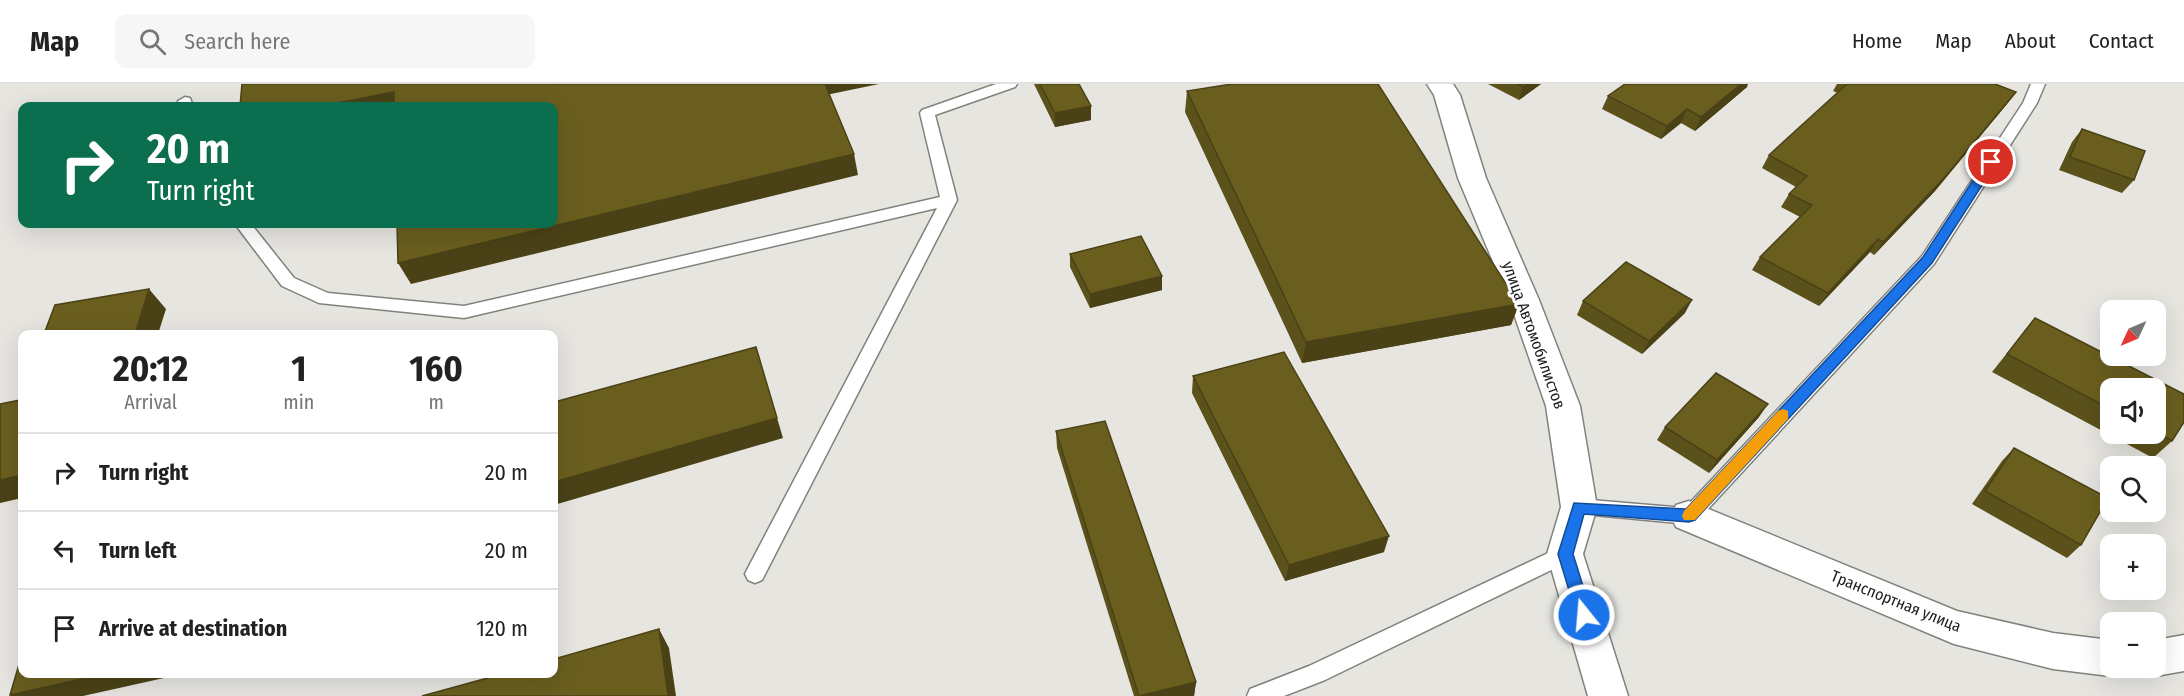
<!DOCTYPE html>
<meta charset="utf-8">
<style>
body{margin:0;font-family:"Fira Sans Condensed",sans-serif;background:#f6f6f6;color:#222;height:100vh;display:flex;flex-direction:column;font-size:22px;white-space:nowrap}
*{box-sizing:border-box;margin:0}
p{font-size:20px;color:#767676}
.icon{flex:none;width:33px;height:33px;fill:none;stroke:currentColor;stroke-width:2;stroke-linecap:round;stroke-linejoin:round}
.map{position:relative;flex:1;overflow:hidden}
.details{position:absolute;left:18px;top:246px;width:540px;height:348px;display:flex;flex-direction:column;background:#fff;border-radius:12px;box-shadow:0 6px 24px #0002}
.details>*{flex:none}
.guide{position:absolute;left:18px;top:18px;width:540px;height:126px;border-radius:12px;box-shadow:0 6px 24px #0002;background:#0b6e4f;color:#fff;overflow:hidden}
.needle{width:39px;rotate:226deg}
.buttons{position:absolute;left:2100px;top:216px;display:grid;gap:12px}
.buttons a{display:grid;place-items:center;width:66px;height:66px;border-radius:12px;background:#fff;box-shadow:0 6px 24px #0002;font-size:30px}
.pin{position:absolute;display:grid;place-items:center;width:51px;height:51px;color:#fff;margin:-26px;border:3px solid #fff;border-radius:50%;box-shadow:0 2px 6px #0007}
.me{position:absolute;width:66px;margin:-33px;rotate:343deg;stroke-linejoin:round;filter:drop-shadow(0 0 4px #0008)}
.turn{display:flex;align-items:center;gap:21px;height:126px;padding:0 30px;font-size:27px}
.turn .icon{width:78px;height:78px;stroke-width:2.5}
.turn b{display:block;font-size:42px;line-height:51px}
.eta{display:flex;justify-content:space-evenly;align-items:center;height:102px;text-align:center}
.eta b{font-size:36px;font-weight:700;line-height:42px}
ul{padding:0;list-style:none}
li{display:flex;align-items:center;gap:18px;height:78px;padding:0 30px;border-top:2px solid #e0e0e0}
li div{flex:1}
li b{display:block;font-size:22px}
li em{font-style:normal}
header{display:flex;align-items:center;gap:36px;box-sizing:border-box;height:84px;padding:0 30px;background:#fff;border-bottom:2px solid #e0e0e0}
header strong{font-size:28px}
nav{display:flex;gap:33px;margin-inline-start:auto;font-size:21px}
.search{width:420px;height:54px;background:#f6f6f6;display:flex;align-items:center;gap:15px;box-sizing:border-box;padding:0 21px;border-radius:12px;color:#767676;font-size:22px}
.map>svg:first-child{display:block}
</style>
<header>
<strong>Map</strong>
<div class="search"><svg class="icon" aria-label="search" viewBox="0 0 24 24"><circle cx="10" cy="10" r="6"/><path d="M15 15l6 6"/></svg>Search here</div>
<nav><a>Home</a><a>Map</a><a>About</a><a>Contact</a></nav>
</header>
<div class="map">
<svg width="2184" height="612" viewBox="0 0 2184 612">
<rect width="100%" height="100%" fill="#e6e5e0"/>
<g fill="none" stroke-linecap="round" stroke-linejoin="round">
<g stroke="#82827d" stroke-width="3">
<path id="lane" d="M996,0H1017L1015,3L935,31L957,116L762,496L755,499L748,496L745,490L748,484L937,124L464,234L319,219L282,202L235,140H251L294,194L328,209L464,222L940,113L920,29L922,26Z
M2031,0H2045L2037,19L1934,180L1696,438L1689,440L1572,429L1569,423L1572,417L1579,415L1685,424L1922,172L2023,19Z
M185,13L190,14L193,22H179L178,17Z
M1565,461L1572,464L1575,470L1572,476L1325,596L1284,612H1247L1250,605L1309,582Z"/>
</g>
<g stroke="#82827d" stroke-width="3">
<path id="street" d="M1427,0H1453L1460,11L1486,94L1539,216L1580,322L1597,423L1583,470L1628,612H1588L1547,470L1561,423L1546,322L1509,216L1458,94L1434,11Z
M1689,417L1957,527L2053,549L2110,556V584H2125L2110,592L2053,585L1954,560L1676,443L1671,432L1676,421Z
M2184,551V587L2156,592L2142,587L2141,584H2156V556Z"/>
</g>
<use href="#lane" fill="#fff" fill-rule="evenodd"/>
<use href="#street" fill="#fff" fill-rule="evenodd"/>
</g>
<path fill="#5b511b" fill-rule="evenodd" d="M1034,0H1079L1091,36L1055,43Z
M1488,0H1541L1519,16Z
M1837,0H1995L2016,8L2006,21L1935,107L1874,171L1870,168L1819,222L1752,186L1760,173L1800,133L1781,123L1789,110L1796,103L1762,84L1769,71L1838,9L1833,7Z
M1747,3L1695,47L1681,39L1661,55L1602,25L1608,12Z
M1187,7L1519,220L1511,241L1302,279L1185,28Z
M2082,45L2134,96L2122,109L2059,86L2072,58Z
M1070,170L1162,206L1090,224L1070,183Z
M1583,217L1685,229L1642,270L1577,231Z
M2035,234L2184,310V338L2172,357L2153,374L1992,288ZM2110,304H2156V350H2110Z
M1193,292L1384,468L1285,497L1192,309Z
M1759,333L1709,389L1657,356L1665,343Z
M1056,347L1196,598L1194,612H1134L1057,364Z
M2014,364L2081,461L2067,474L1972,420L2002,377Z"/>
<path fill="#4a4216" d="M823,0H879L826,11Z
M1527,0H1541L1519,16L1523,3Z
M1741,0H1748L1747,3L1695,47L1701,33Z
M394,8L402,22H322Z
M2016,8L2006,21L1935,107L1874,171L1883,158Z
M1091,22V36L1055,43V29Z
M1687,25L1681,39L1661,55L1667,42Z
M854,70L858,91L411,200L398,179Z
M1878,155L1870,168L1819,222L1828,209Z
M1162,192V206L1090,224V210Z
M149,205L166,225L158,250H135Z
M1692,216L1685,229L1642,270L1649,257Z
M1519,220L1511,241L1302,279L1306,258Z
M756,263L783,354L554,421V398Z
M1768,320L1759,333L1709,389L1717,376Z
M22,391V414L0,419V396Z
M1389,452L1384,468L1285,497L1289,481Z
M659,545L669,564L676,612H668Z
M104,590H182L83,612H11L10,611Z
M1196,598L1194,612H1139Z"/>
<path fill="#6a5e1f" stroke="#4a4216" stroke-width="1.5" d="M242,0H825L854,70L398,179L397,140H554V22H394V8L322,22H240Z
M1040,0H1079L1091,22L1055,29Z
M1232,0H1378L1519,220L1306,258L1187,7Z
M1518,0H1527L1523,3Z
M1625,0H1741L1701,33L1687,25L1667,42L1608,12Z
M1847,0H1995L2016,8L1944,94L1883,158L1878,155L1828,209L1760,173L1812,121L1789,110L1807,92L1769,71Z
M2082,45L2145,67L2134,96L2070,73Z
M1141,152L1162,192L1090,210L1070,170Z
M1626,178L1692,216L1649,257L1583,217Z
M149,205L135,250H44L55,221Z
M2035,234L2184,310V338L2172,357L2156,348V304H2110V325L2007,270Z
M756,263L777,334L554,398V318Z
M1284,268L1389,452L1289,481L1193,292Z
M1716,289L1768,320L1717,376L1665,343Z
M22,309V391L0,396V320L20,316Z
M1105,337L1196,598L1139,612L1056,347Z
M2014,364L2108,414L2081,461L1985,407Z
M659,545L668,612H422L502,590H554V575Z
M22,570V590H104L10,611Z"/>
<path fill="#1a73e8" stroke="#114b97" stroke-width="1.5" d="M1991,74L1997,78L1932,179L1695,436L1689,438L1584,430L1573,470L1592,531L1589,536L1584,538L1578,536L1558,470L1574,419L1686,425L1923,173L1987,75Z"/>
<path fill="#f59e0b" d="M1783,325L1788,327V335L1695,436H1684L1682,432L1684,427L1778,327Z"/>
<g text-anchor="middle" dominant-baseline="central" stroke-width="6" stroke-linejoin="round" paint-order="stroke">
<g font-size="16" fill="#1d1c1a" stroke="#fff">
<text transform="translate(1534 251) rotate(70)">улица Автомобилистов</text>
<text transform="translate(1896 517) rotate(22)">Транспортная улица</text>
</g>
</g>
</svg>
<div class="buttons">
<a><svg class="needle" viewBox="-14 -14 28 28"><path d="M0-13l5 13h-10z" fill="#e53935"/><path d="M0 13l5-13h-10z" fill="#767676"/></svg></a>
<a><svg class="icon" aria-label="sound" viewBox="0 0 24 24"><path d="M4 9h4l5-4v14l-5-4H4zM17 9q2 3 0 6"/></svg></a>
<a><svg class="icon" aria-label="search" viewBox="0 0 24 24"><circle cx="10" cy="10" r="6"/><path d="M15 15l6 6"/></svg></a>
<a>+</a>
<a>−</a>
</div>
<div class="pin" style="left:1991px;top:78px;background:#d93025"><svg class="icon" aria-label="arrive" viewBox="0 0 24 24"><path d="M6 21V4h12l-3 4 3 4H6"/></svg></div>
<svg class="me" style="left:1584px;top:531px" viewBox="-20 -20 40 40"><circle r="17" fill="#1a73e8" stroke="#fff" stroke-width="3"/><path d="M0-11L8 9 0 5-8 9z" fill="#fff"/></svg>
<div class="guide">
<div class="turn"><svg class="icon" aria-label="right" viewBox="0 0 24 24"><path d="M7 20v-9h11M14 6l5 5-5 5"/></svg><div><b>20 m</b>Turn right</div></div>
</div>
<section class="details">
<div class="eta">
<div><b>20:12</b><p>Arrival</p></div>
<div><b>1</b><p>min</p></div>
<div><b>160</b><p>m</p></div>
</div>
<ul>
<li><svg class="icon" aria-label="right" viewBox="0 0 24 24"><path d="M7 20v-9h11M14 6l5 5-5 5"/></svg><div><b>Turn right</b></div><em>20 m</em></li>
<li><svg class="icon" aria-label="left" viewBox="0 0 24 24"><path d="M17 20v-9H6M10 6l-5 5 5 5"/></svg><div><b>Turn left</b></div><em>20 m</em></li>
<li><svg class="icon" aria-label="arrive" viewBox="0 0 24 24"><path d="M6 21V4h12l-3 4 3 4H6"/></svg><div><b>Arrive at destination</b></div><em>120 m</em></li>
</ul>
</section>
</div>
